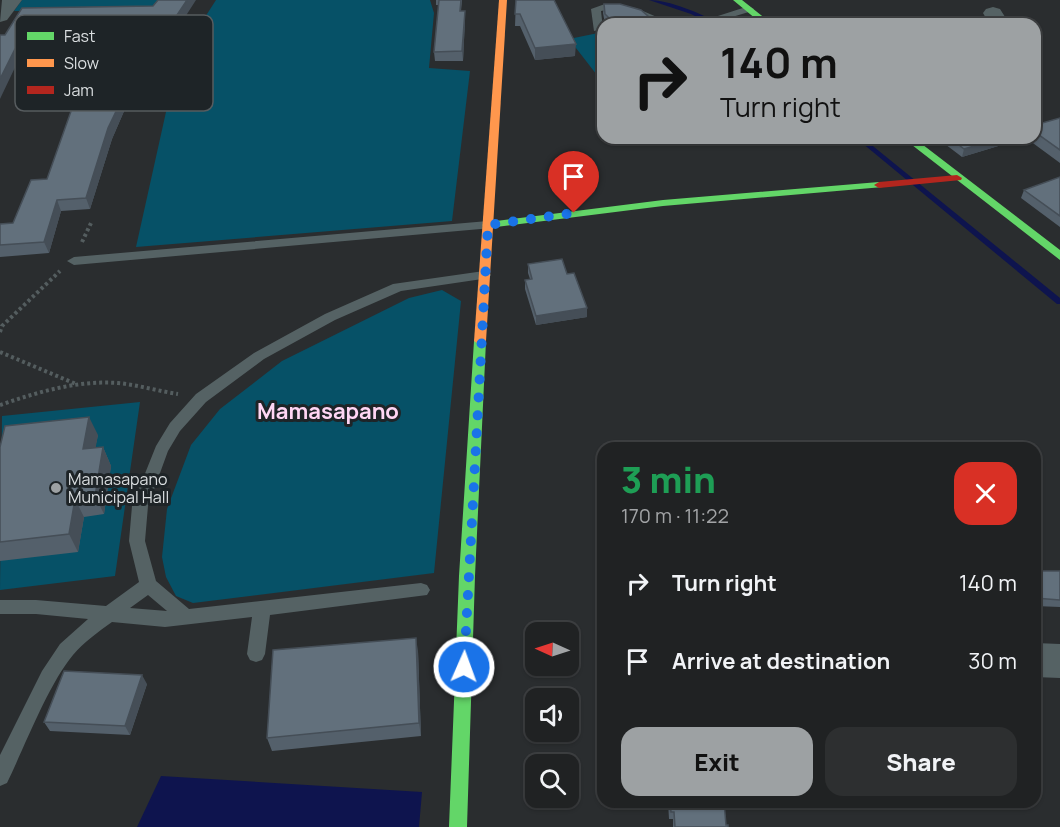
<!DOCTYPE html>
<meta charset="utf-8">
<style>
body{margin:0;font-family:Manrope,sans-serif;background:#2d2f30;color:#f1f3f6;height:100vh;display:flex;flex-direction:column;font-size:22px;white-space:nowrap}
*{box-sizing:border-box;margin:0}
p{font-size:20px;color:#a2a4a6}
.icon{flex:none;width:33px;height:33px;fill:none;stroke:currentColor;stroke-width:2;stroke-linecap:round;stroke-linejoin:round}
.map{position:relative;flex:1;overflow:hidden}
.details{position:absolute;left:597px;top:442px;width:444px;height:366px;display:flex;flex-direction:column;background:#202223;border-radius:18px;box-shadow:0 2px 4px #0004,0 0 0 2px #3d3f41}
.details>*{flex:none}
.top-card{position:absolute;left:597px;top:18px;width:444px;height:126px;border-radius:18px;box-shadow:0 2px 4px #0004,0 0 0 2px #3d3f41;background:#9da1a3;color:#111;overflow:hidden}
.needle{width:39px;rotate:273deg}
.tools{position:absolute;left:525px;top:622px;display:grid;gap:12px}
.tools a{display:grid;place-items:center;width:54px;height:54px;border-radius:12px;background:#202223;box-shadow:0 2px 4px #0004,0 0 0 2px #3d3f41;font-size:30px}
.pin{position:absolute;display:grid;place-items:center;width:51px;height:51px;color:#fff;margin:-62px -26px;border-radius:50% 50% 50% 0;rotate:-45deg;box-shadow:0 0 6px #0007}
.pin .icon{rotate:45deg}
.me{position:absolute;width:66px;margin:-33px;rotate:2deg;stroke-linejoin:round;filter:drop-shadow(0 0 4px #0008)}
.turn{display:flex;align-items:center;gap:21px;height:126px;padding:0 24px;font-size:27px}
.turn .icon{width:78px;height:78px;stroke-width:2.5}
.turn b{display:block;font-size:42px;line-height:51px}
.round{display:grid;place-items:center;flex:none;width:63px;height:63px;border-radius:18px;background:#2d2f30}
.summary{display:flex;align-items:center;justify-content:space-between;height:102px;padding:0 24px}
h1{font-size:36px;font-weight:800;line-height:45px;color:#1e9e55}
.primary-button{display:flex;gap:12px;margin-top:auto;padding:12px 24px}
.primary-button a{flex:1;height:69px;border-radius:18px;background:#9da1a3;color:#111;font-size:24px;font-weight:800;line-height:69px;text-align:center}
.primary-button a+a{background:#2d2f30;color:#f1f3f6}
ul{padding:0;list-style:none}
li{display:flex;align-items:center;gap:18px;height:78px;padding:0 24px}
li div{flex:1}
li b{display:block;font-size:22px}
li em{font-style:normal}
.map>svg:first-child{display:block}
</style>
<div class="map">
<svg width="1060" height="827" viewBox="0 0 1060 827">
<rect width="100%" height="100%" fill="#2a2d2f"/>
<path fill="#065167" d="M22,0H166L158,10L14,11Z
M216,0H430L434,13L429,68L470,71L452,221L136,247L166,112L191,39Z
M603,32V79H600L569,39Z
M442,290L461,301L434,573L193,603L176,596L166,577L162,557L167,509L191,445L220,409L282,361L409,298Z
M140,402L115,576L0,590L2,416Z"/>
<path fill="#0e144e" d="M161,776L422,792L419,827H137Z"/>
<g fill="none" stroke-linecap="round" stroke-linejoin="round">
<path fill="#0e144e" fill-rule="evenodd" d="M649,0C668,0 702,13 718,24H711L691,14Z
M856,138H863L1060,298V304H1057Z"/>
<path stroke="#545d5f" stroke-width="4" stroke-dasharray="3 3" stroke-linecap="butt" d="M82,242L91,223
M0,332L2,326L60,271
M0,352L76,384
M0,405C38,392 78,380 118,383C138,385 158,391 178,394"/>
<path fill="#556264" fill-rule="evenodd" d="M605,4L636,8L673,24C648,24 627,5 601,11L603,29L594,31L591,9Z
M749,6L754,9L752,11L709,24H693Z
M488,221L492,222L494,225L492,228L74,265L67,261L74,257Z
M484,271L489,272L491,275L489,278L401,291L335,320L264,359L206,402L180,431L168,451L148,506L145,541L156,581L189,609L421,583L427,585L430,590L427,595L270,615L265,654L262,660L256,662L250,660L247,654L252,617L165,627L112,622C98,632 84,642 73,655C48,685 25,746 7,783L0,786V755L42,671L60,644L88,619L36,614H0V600H36L106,606L139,582L129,541L132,506L156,446L170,423L196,394L254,353L325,314L393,284ZM148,595L167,611L130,608Z"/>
<path fill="#556264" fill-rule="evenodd" d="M2,0H22L7,20L0,22Z
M993,7L1000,9L1007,20L1006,24H986L987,20L983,13L986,9Z
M1035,643L1060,644V678L1035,677Z"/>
<path fill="#63d668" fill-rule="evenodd" d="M733,0H742L772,24H762Z
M903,138H914L1060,250V260Z
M879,182L884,185L883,187L663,206L488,228L482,225L488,222L663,200Z
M480,337L486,341L475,576L467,827H449L459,576L474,341Z"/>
<path fill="#ff974d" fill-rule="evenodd" d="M499,0H507L486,341L480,345L474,341Z"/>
<path fill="#b3261e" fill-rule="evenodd" d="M957,175L962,178L961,180L879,188L874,185L879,182Z"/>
</g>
<path fill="#54606b" d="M436,0H462L461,11H465V20L463,61H435L434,52L439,5H436Z
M516,0L575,56L535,60L520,26H515Z
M604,4L657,24H605L603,13Z
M153,6L160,56L145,58L19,59L5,35Z
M122,99L125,109L112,139L90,209L61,211L49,253L0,257V224L13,223L47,179Z
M1060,118V163L1026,138H1035V125Z
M937,138H1019L1018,140L962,157Z
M1060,177V227L1021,198L1024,190Z
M528,264L567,274L587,317L536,325L525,289V280L530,279L528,273Z
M98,435L95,448L103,447L111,466L104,514L84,517L78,552L0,561V447Z
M1035,571H1060V607L1035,606Z
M418,651L421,736L272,751L267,738Z
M147,684L130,735L50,731L44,722Z
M668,802H724L726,825L728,827H673V819H669Z"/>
<path fill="#454e57" d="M187,0H196L160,56L145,58L142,48Z
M465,11V20L463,61L462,51Z
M576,44L575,56L535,60V48Z
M15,49L19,59L0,99V79Z
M122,99L125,109L112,139L90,209L86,198L108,128Z
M1001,138H1019L1018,140L962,157L964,149Z
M57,200L61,211L49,253L44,242Z
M587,308V317L536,325V316Z
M89,417L98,435L92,467L83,449Z
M103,447L111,466L104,514L95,496Z
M75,499L84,517L78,552L69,534Z
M416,638L418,651L421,736L419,723Z
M142,675L147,684L130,735L125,726Z"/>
<path fill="#62707c" stroke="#454e57" stroke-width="1.5" d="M158,0H187L157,45L142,48L15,49L0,79V35H5L22,8L153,6Z
M439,0H461L460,11H465L462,51L434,52Z
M516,0H554L576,44L535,48L520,14H515Z
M604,4H620L641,10L657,24H615L605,14Z
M122,99L108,128L86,198L57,200L44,242L0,245V224L13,223L31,180L47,179L75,100Z
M1060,118V150L1035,132V125Z
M950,138H1001L964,149Z
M1060,177V216L1024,190Z
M562,259L567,274L574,273L587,308L536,316L525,280L532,279L528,264Z
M89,417L83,449L103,447L95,496L75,499L69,534L0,542V447L5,426Z
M1035,571H1060V600L1035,598Z
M416,638L419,723L267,738L273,650Z
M64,671L142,675L125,726L44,722Z
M670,802H724L726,825H728V827H675L674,812H671Z"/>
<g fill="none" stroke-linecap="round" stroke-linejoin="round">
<path stroke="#1a73e8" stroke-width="10" stroke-dasharray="0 18" d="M464,667L488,225L574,213"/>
</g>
<circle fill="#9da1a3" stroke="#1e2427" stroke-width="2" cx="56" cy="488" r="6"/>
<g text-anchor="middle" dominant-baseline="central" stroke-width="6" stroke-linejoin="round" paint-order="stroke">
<g font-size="16" fill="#dbdfe1" stroke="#1e2427" text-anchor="start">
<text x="68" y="479">Mamasapano<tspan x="68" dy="18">Municipal Hall</tspan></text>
</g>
<g font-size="22" font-weight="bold" fill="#ffd6f4" stroke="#1e2427">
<text x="328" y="411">Mamasapano</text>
</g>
</g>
<rect x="15" y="15" width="198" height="96" rx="9" fill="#1e2427" stroke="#575c5f" stroke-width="1.5"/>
<rect x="27" y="32" width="27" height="8" fill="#63d668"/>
<rect x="27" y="59" width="27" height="8" fill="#ff974d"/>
<rect x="27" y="86" width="27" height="8" fill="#b3261e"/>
<g font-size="16" fill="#dbdfe1">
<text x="64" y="42">Fast</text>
<text x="64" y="69">Slow</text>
<text x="64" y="96">Jam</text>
</g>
</svg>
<div class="tools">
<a><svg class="needle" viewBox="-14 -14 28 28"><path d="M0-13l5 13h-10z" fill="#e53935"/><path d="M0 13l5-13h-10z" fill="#a2a4a6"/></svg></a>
<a><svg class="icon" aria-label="sound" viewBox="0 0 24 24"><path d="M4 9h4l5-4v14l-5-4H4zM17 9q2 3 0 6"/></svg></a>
<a><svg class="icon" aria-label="search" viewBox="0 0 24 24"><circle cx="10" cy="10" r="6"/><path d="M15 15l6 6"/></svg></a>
</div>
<div class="pin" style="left:574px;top:213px;background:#d93025"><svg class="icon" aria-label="arrive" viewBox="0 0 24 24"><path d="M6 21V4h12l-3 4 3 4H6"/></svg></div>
<svg class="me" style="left:464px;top:667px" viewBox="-20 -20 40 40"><circle r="17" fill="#1a73e8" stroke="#fff" stroke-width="3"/><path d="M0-11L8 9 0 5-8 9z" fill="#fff"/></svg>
<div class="top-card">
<div class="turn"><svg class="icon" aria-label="right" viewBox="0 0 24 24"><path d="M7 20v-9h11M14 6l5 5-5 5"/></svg><div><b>140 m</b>Turn right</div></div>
</div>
<section class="details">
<div class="summary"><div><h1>3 min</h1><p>170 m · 11:22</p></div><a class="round" style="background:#d93025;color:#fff"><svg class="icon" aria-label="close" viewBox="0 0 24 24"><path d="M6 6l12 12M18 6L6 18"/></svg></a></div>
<ul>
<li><svg class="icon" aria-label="right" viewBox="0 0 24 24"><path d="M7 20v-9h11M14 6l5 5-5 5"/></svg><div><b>Turn right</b></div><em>140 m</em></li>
<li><svg class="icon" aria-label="arrive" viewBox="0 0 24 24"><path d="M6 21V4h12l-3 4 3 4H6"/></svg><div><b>Arrive at destination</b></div><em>30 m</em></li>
</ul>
<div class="primary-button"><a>Exit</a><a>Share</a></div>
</section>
</div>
